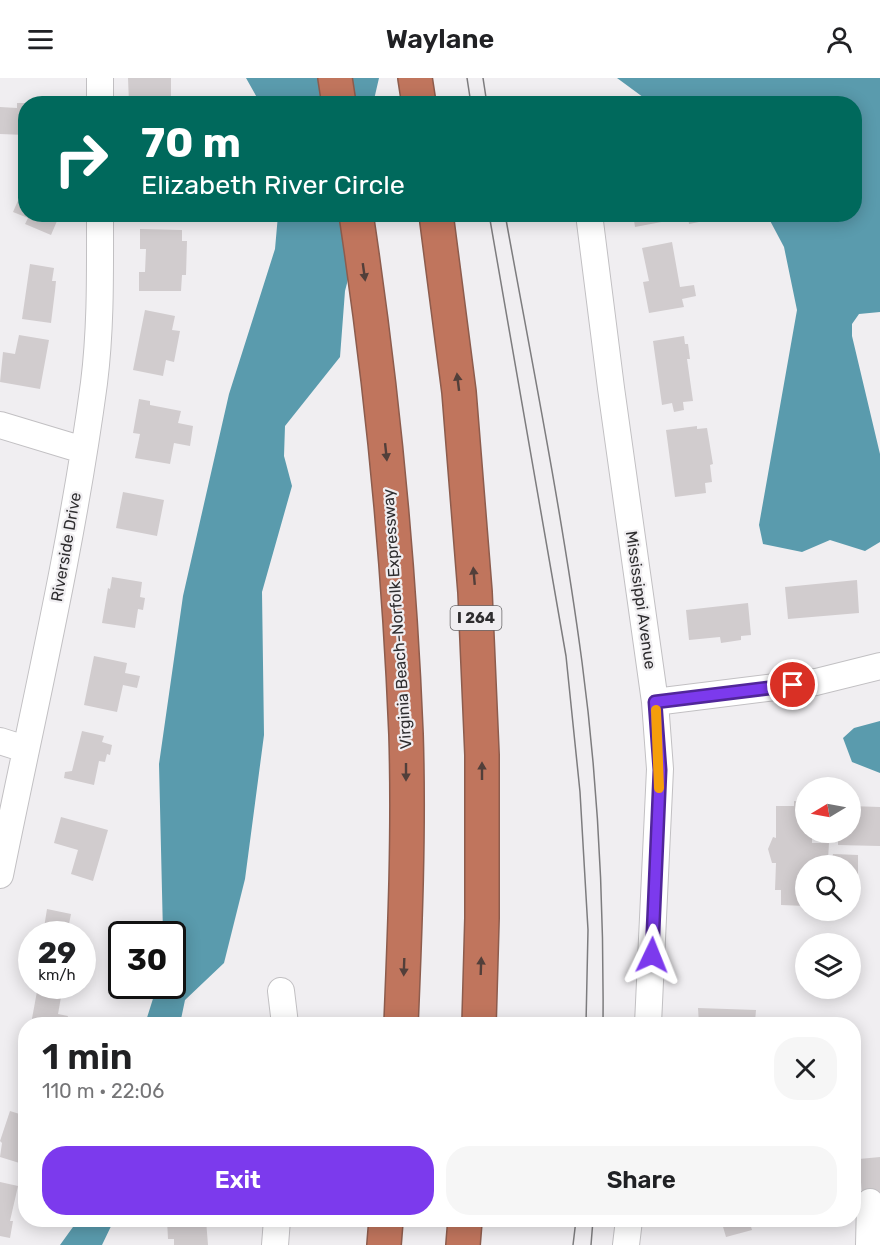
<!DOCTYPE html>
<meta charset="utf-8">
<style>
body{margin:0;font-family:Rubik,sans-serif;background:#f6f6f6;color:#202124;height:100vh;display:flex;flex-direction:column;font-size:22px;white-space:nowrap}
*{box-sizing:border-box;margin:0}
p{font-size:20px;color:#757577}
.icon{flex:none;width:33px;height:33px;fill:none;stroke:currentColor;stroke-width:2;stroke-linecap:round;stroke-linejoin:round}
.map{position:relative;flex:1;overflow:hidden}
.panel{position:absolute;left:18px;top:939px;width:843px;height:210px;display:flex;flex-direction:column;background:#fff;border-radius:24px;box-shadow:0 3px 15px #0003}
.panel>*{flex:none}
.banner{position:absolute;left:18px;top:18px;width:844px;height:126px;border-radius:24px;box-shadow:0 3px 15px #0003;background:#00695c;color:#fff;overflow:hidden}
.needle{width:39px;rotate:260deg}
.controls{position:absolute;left:795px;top:699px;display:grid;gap:12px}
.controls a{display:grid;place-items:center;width:66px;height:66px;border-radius:50%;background:#fff;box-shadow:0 3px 15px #0003;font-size:30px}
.speed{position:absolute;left:18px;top:843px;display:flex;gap:12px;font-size:30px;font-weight:700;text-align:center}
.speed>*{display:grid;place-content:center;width:78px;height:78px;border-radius:50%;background:#fff;box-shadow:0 3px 15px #0003;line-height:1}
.speed small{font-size:15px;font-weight:400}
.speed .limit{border:3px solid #111;border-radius:9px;background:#fff;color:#111}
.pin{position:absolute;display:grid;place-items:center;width:51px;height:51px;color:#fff;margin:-26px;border:3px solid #fff;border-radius:50%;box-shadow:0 2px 6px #0007}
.me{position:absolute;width:66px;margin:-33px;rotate:2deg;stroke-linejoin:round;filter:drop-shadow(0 0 4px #0008)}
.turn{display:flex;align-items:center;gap:21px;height:126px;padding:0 24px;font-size:27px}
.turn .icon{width:78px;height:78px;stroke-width:2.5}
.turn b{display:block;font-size:42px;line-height:51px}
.round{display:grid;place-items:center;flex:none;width:63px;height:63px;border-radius:24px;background:#f6f6f6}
.headline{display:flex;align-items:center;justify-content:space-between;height:102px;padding:0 24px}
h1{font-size:36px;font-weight:600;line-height:45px}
.action{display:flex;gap:12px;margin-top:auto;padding:12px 24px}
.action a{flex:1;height:69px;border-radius:24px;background:#7c3aed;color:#fff;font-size:24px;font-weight:600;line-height:69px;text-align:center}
.action a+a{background:#f6f6f6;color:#202124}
header{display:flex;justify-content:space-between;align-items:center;height:78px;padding:0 24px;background:#fff;font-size:27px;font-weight:600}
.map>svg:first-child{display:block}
</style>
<header><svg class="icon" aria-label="menu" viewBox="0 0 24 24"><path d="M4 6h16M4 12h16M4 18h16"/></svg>Waylane<svg class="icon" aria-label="person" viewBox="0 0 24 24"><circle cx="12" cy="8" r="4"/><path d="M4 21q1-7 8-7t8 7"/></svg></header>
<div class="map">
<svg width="880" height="1167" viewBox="0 0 880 1167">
<rect width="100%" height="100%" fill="#f0eef1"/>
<path fill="#5a9bad" d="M246,0H379L373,26L260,25Z
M617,0H880V234L859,236L852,246V258L880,376V464L865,473L830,462L802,474L763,466L759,447L797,232L784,169L767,137L855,136V26L651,25Z
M278,137H359L358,163L345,213L340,279L285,348L284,378L292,408L262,514L264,657L245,801L224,885L185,922L180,946H145L157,908H172V856H163L159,686L183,518L229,316L275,171Z
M880,643V695L852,684L843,660L854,650Z
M78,1142H114L102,1167H60Z"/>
<path fill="#d1ccce" d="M128,0H171V26L129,25Z
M17,25H26V57L0,56V29L17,30Z
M20,118L26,120V136H60L51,157L25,146L28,140L13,134Z
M633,136H698L699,144L689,146L688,139L635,149Z
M140,151L182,152V163H187L186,197H182L181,213H139V194H145L146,171H140Z
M672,164L680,209L694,207L696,218L682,221L684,229L649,235L643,204L649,203L642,170Z
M30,186L54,190L52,203H56L55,213L51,245L22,241Z
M145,232L175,238L172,252L180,253L174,284L166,282L163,298L133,292Z
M19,257L49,262L40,311L0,304L3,274L15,276Z
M684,258L685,266H688L690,281H687L693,323L683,324L684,332L674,334L672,325L662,327L653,263Z
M139,321L150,323V327L181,333L178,345L193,348L190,368L174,365L170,386L135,380L140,356L133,355Z
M697,348V351L707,350L713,386L710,387L712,404L705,405L706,415L675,419L666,352Z
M123,414L164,422L157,458L116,450Z
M112,499L142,504L140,519L145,520L143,532L138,531L135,550L102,545L108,510L110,511Z
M857,502L859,535L788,541L785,509Z
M748,525L751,557L741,558V562L721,565L720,559L689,562L686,532Z
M94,578L127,585L125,595L140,598L137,610L123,607L117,634L84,627Z
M82,653L104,658L102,664L112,667L110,677L107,676L105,684L99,683L94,707L64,700L65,694L72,693Z
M794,723L802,724V728H806V754H812V765H829L828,781L832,780L833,776L858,777V803H850V788H806V828L781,827V812H775L776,785H772L768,771L773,759L776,760V728H794Z
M850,728L880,729V768L838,767V757L831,756V754H850Z
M61,739L108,752L93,803L71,796L78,772L54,765Z
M47,831L71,836L67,856H43Z
M38,908H63L58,936L68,938L66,946H31Z
M698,930L756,932L755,944H746V946H699Z
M10,1033L26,1038V1087L0,1079L2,1065L0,1063Z
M880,1079V1115L862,1116L859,1081Z
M0,1104L18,1108L10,1143H13L10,1160L0,1158Z
M167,1142H206L208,1167H174V1161H168Z
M721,1142H749L752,1152L726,1159Z"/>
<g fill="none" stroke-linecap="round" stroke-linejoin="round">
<g stroke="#c2c0c3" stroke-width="28">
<path id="minor" d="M100,0V26
M589,136L611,310L655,624L660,691L648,946
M0,347L83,372
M655,624L816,604L880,588
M0,663L25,671
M0,797C33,633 72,470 94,305C101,249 100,193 100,136
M281,913L285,946
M275,1167L277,1142
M626,1167L629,1142
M869,1167L870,1124"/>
</g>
<g stroke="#8d5c4d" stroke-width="36">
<path id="motorway" d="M335,0L339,26
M415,0L419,26
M356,136C382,309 399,482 406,656C409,753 405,850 401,946
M436,136L459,314L475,514L482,677V840L479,946
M384,1167L386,1142
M463,1167L465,1142"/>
</g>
<use href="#minor" stroke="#fff" stroke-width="26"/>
<use href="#motorway" stroke="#c0755d" stroke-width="33"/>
<path stroke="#7d7c7e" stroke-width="1.5" d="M467,0L471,26
M483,0L487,26
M489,136L566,578L580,714L588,852L586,946
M505,136C532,285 562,434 582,584C598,704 604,826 603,946
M573,1167L576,1142
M591,1167L593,1142"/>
</g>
<defs><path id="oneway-solid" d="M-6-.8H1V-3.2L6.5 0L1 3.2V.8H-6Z" transform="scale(1.5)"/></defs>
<g fill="#523f3a">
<use href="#oneway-solid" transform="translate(364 194) rotate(82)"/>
<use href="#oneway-solid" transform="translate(458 304) rotate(-97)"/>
<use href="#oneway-solid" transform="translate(386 374) rotate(84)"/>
<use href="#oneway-solid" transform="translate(474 498) rotate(-95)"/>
<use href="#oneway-solid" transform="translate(482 693) rotate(-90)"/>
<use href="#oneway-solid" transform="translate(406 694) rotate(90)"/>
<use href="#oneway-solid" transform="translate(481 888) rotate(-88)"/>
<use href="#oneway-solid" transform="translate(404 889) rotate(92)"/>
</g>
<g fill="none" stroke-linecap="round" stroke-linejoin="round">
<g stroke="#51269a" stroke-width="15">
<path id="route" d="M652,877L660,692L655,624L793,607"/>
</g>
<use href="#route" stroke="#7c3aed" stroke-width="10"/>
<path stroke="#f59e0b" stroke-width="10" d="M656,632L659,710"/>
</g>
<g text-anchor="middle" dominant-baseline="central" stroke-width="4.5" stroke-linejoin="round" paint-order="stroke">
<rect fill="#f0eef1" stroke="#686769" stroke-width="1.5" x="450.5" y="528" width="51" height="24" rx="4.5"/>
<g font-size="15" font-weight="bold" fill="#2e2d2f">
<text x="476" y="540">I 264</text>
</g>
<g font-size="16" fill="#2e2d2f" stroke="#f0eef1">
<text transform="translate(66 469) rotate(-80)">Riverside Drive</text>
<text transform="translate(641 522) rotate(82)">Mississippi Avenue</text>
<text transform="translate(397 541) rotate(-94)">Virginia Beach-Norfolk Expressway</text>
</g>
</g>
</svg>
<div class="controls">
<a><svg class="needle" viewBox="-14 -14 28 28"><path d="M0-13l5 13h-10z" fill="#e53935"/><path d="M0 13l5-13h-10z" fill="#757577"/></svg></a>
<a><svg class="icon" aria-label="search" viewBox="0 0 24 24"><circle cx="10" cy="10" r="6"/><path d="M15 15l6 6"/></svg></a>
<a><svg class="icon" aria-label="layers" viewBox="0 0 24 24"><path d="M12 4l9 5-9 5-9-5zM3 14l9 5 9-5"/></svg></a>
</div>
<div class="speed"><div>29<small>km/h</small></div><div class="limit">30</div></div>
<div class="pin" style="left:793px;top:607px;background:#d93025"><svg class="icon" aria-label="arrive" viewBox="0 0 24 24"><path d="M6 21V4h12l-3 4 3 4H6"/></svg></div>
<svg class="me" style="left:652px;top:877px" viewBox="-20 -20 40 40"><path d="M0-17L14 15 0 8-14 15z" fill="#7c3aed" stroke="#fff" stroke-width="4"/></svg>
<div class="banner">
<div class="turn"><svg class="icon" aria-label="right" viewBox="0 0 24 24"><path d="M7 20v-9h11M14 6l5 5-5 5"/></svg><div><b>70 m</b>Elizabeth River Circle</div></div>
</div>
<section class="panel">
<div class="headline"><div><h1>1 min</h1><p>110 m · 22:06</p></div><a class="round"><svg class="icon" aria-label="close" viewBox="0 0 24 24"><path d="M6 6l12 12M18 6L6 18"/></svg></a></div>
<div class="action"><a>Exit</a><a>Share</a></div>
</section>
</div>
